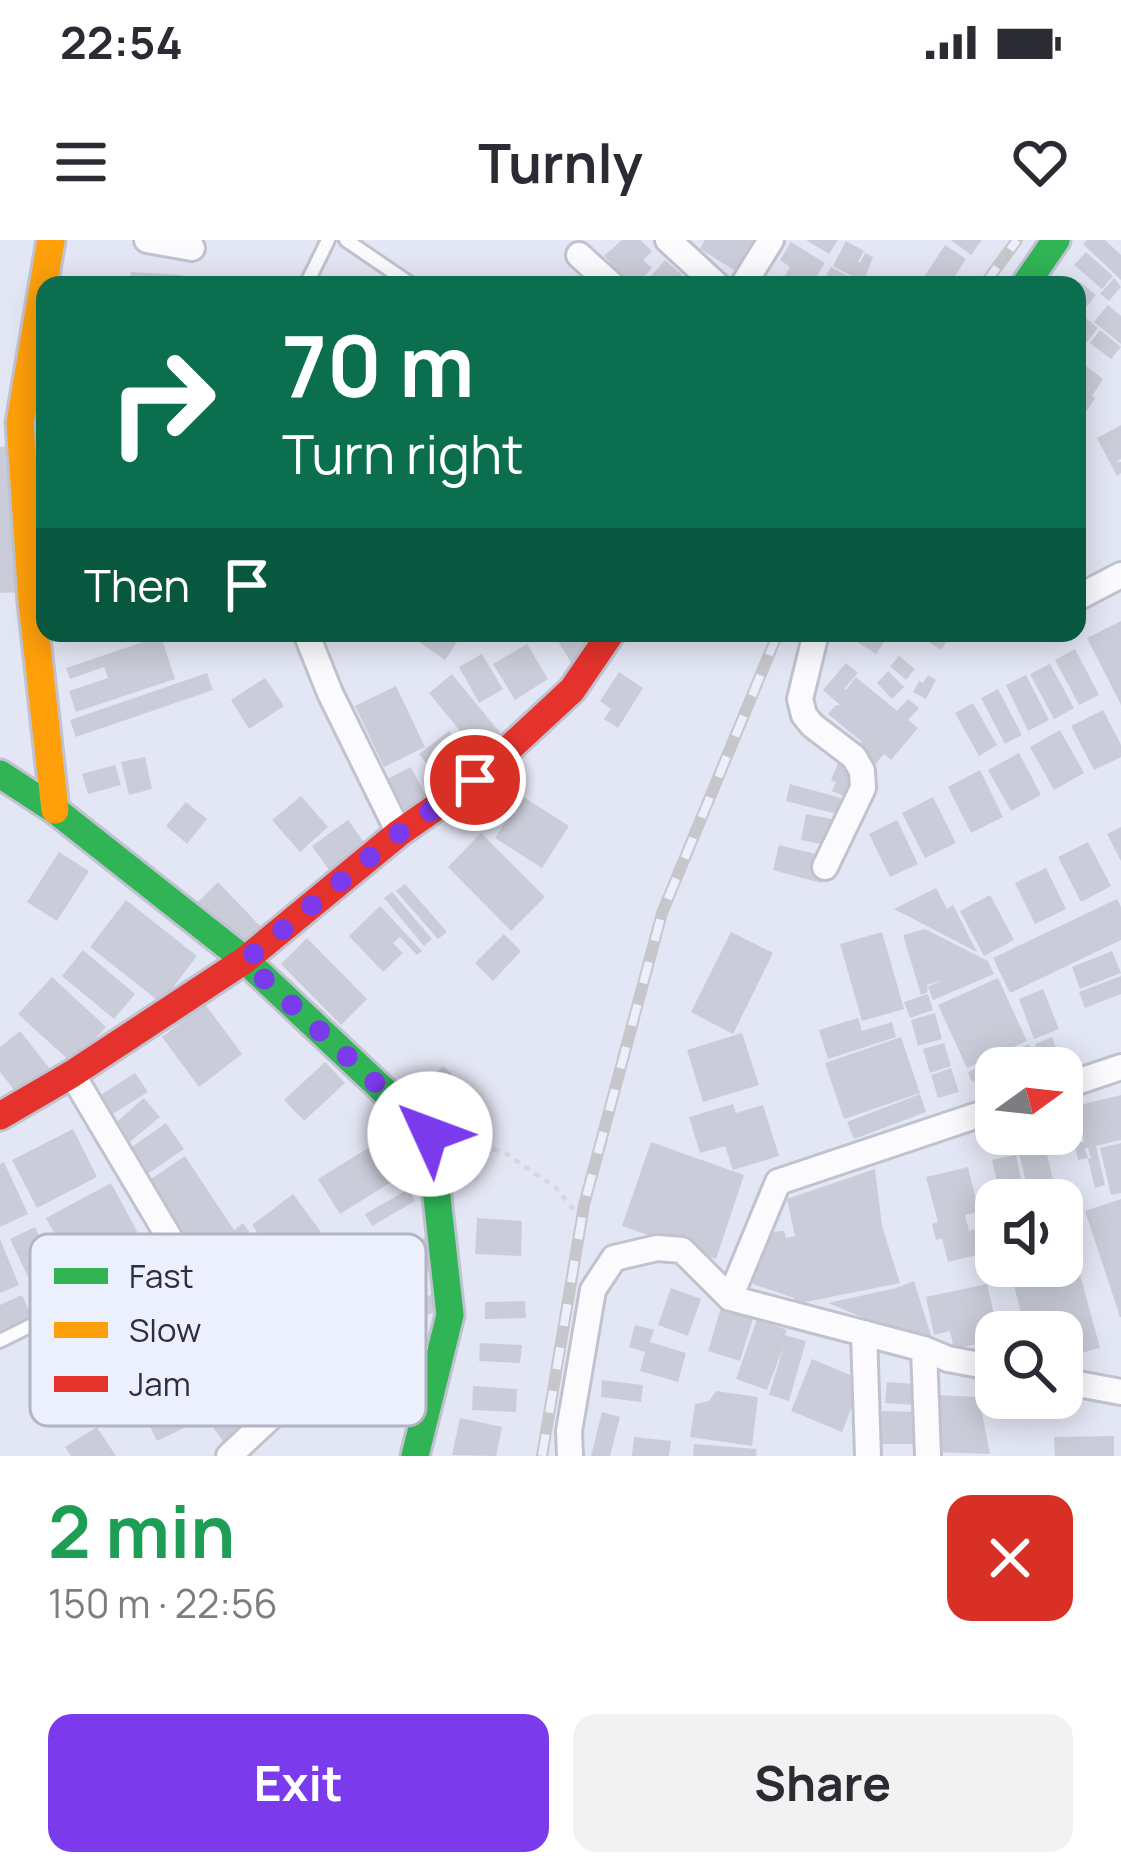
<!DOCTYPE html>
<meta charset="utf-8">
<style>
body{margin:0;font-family:Manrope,sans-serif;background:#f2f2f3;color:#2b2b33;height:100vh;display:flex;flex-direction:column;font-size:45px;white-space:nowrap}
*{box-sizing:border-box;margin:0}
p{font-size:39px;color:#7c7c81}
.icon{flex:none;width:66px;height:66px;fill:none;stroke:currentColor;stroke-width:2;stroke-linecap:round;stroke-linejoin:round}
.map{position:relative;height:1216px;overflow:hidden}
.side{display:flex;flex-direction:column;background:#fff;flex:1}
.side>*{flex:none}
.guide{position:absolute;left:36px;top:36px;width:1050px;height:366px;border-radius:24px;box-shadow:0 6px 30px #0003;background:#0b6e4f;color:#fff;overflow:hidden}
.needle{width:78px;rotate:75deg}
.tools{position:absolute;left:975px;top:807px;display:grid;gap:24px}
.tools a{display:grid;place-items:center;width:108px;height:108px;border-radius:24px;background:#fff;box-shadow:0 6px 30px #0003;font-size:60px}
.pin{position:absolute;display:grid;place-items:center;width:102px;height:102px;color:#fff;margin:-51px;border:6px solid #fff;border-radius:50%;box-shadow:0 3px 12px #0007}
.me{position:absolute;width:132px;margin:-66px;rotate:313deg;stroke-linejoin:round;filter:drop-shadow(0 0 9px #0008)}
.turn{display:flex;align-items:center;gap:42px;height:252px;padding:0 48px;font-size:54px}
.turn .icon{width:156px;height:156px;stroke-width:2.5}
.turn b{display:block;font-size:84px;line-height:102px}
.then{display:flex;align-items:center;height:114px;padding:0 48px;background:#0003;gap:24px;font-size:45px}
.round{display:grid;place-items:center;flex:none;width:126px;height:126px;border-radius:24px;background:#f2f2f3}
.summary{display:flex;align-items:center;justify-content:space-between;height:204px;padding:0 48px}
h1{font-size:72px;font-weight:700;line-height:90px;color:#1e9e55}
.button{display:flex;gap:24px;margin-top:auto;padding:24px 48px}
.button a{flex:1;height:138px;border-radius:24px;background:#7c3aed;color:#fff;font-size:48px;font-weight:700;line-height:138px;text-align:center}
.button a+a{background:#f2f2f3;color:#2b2b33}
.status{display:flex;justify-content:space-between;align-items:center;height:84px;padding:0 60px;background:#fff;direction:ltr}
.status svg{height:33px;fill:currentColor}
header{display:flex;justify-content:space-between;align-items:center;height:156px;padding:0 48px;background:#fff;font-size:54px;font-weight:700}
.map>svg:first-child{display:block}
</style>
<div class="status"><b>22:54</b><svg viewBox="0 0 49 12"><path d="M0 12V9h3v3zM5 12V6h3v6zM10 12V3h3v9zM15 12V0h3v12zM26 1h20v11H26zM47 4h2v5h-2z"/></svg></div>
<header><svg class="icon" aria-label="menu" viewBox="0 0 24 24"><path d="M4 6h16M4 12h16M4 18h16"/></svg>Turnly<svg class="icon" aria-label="heart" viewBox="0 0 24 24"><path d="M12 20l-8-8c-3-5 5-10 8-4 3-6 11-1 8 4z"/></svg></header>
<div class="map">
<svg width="1121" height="1216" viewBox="0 0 1121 1216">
<rect width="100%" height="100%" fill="#e3e6f4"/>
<path fill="#cacdd9" d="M622,0H640L652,11L643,20L652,28L637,45H625L606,28L611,23L604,16Z
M705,0H753L758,3L739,33L700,9Z
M806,0H838L829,14Z
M951,0H982L971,15Z
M1087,0H1105L1121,15V40L1083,4Z
M846,1L864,11L858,22L860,23L865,13L873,17L863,42L833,26Z
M791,2L825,23L811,45H764L769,36L781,43L790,27L780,20Z
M945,5L966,19L949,45H930L922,40Z
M1086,12L1113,36L1102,49L1074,25Z
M665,20L682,35L673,45H643Z
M831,27L864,45H821Z
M131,32L183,35V45H130Z
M1114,38L1121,47L1109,61L1100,54Z
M1079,41L1096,55L1083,71L1077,66Z
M1108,65L1121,76V104L1094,82Z
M1077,71L1098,88L1087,102L1077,94Z
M1100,90L1121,107L1111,119L1090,103Z
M1077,119L1103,139L1092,156L1095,158L1087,171L1077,164Z
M1121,185V219L1116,222H1121V233L1117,236L1097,198Z
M12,206L21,352L0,353V207Z
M1121,381V465L1087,398Z
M406,393H463L445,420Z
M553,393H582L593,411L572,424Z
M858,393H883L888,396L876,414L854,400Z
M931,393H952L941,410L926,400Z
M161,396L175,439L76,472L69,451L108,438L104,427L70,439L66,428Z
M527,404L548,439L515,460L493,424Z
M1075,409L1099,455L1079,465L1055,420Z
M482,414L503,449L479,463L459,427Z
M899,416L915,429L906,440L890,426Z
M846,423L858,433L844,449L846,450L856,437L897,471L908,459L919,468L908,480L918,488L891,520L884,514L874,526L855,511L862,502L828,474L836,465H840L823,450Z
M1050,424L1074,468L1054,479L1030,434Z
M888,431L904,447L892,459L877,443Z
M619,432L643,448L618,488L604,479L611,469L600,461Z
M207,433L213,450L76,497L70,480Z
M452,434L501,494L478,513L429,453Z
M928,435L936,440L926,459L913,452L919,441L923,443Z
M1026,435L1049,480L1028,491L1006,445Z
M265,438L284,466L249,489L231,460Z
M396,446L425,507L384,527L355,466Z
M998,449L1022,495L1005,504L981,458Z
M973,463L997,505L979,516L955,473Z
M1103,470L1121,505V517L1094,530L1071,486Z
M1060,490L1084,533L1054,550L1030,507Z
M449,491L477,527L447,551L419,514Z
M1019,513L1041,555L1011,571L988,530Z
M145,517L152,549L129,555L121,522Z
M838,523L856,530L846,557L832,551L836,542L831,540Z
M115,525L121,545L88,554L82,534Z
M411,527L430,564L401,578L383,541Z
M980,530L1003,577L971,593L948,547Z
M790,544L841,558L837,574L786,561Z
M301,556L328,587L300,612L272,580Z
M522,556L569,586L542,628L495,598Z
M933,557L956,603L925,618L902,573Z
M186,562L207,579L187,604L166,586Z
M806,574L836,580L831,606L801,600Z
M348,580L370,611L334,637L312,606Z
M897,580L918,624L890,637L869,594Z
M1121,587V621L1107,594Z
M481,593L545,657L511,691L448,627Z
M1088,602L1111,646L1081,662L1058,617Z
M779,605L827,617L821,643L773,630Z
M59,612L89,631L57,681L27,662Z
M1046,628L1066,669L1035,684L1015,643Z
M218,642L261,687L239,709L196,664Z
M405,644L447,692L438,699L396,651Z
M936,648L947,669L953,665L977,712L894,669Z
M392,652L432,699L424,706L384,658Z
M990,655L1014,700L984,716L960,671Z
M1117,659L1121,667V700L1010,753L993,718Z
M126,660L197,716L161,763L90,707Z
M380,666L422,711L417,715L400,697L393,703L403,713L383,732L349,696Z
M925,689L988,721L994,734L933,760L928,747L942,740L927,745L928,752L921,755L903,695Z
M731,692L773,713L733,794L691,772Z
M882,692L904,769L862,781L840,704Z
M504,694L521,711L493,741L475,723Z
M307,698L367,759L341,785L281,724Z
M83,710L135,754L114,779L62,736Z
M1112,711L1121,733L1080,749L1072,727Z
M1121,736V754L1085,768L1079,752Z
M52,737L106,787L73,824L18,774Z
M998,738L1027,801L967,828L938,765Z
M1043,749L1059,789L1034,799L1019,759Z
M928,754L933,770L910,778L904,762Z
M205,764L242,814L199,847L162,797Z
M935,773L942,799L918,806L911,780Z
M858,778L862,791L892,782L896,797L828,819L819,790Z
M20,791L51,830L19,856L0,832V807Z
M742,793L759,845L703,862L687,810Z
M901,797L920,853L844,879L825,823Z
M1052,797L1057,811L1040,817L1035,804Z
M944,803L951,826L930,833L923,809Z
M1029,804L1033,814L1002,828H996V831L972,842L968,832Z
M325,822L345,843L304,881L284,860Z
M443,826L466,847L446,868L423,847Z
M951,828L959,852L938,858L931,835Z
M135,833L148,852L111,875L99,856Z
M920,854L926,872L854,899L847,882Z
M1121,855V900L1096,906L1105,945L1095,948L1088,919L1091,918L1088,908H1085L1088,918L1078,920L1068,874L1074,872L1081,903L1084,902L1076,866Z
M144,858L160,877L126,905L111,887Z
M733,864L736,873L763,865L779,916L733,930L725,906L700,913L689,877Z
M166,883L184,909L143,937L126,911Z
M73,889L97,937L37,968L12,920Z
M1042,894L1058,960H1030L1016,900Z
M386,897L407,932L340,974L318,939Z
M651,902L744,935L716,1019L622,986Z
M1121,903V953L1111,955L1100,908Z
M1016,915L1025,957L1001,960L992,920Z
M185,916L234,990L243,983L263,1011L233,1032L213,1003L196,1014L148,941Z
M4,922L28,974L0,987V924Z
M968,927L979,972L965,975L969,991L983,987L989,1012L948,1022L942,998L936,1000L932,984L938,982L926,937Z
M875,929L882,986L900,1043L796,1064L794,1058L753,1044L751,1034L768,992L784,991L786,998L795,996L787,959Z
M111,943L145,1006L80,1041L46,978Z
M409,949L415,961L372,986L365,974Z
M293,954L327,1000L285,1031L252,985Z
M1121,959V1077H1120L1085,971Z
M1062,969L1100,1108L1062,1118V1092H1026L1009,1026H1062Z
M477,978L522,981L521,1016L475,1014Z
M35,987L58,1035L33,1047L10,999Z
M398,992L404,1004L374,1019L368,1007Z
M433,994L431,1030L420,1035L407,1005Z
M0,999L19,1045L0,1053Z
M914,1041L935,1108L828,1063L896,1048Z
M987,1044L998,1092L996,1100L954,1109L950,1091L934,1095L926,1057Z
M671,1048L701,1059L688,1096L658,1085Z
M434,1054L439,1071L413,1079L408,1062Z
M22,1055L32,1077L0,1091V1065Z
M525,1061L526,1078L485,1079V1062Z
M722,1064L754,1075L740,1121L708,1111Z
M757,1079L787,1090L785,1095L806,1101L789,1161L769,1155L784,1105L767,1150L736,1139Z
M635,1085L654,1090L650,1102L686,1113L678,1142L640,1131L645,1112L629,1107Z
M480,1103L522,1105L520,1123L479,1121Z
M68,1105L86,1163L47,1176L28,1117Z
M213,1109L264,1181L228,1208L176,1136Z
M812,1119L862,1140L842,1192L791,1171Z
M161,1137L186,1187L157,1201L133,1151Z
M602,1140L643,1145L641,1162L601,1157Z
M887,1142L915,1144L913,1165L885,1163Z
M473,1146L517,1149L516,1172L472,1170Z
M716,1151L758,1157L752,1206L690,1197L695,1164L709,1161Z
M938,1155L979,1157L990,1214L936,1212Z
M882,1171L918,1172V1204H881Z
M602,1172L620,1177L610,1216H591Z
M460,1178L502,1187L496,1216L452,1215Z
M97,1187L116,1216H71L65,1207Z
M1114,1196V1216H1055L1054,1197Z
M634,1197L671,1201L669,1216H632Z
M694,1204L757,1209L756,1216H693Z"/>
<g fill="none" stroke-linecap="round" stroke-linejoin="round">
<g stroke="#c0c3cf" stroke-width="18">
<path id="lane" d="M346,0L412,45
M306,45L328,0
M0,1101L58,1072L169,996"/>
</g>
<g stroke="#c0c3cf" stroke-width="30">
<path id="street" d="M147,0L192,8
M668,0L717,45
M579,15L612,45
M743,45L771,0
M1077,358L1121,335
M306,393L330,453L399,593
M816,393L800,459L804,475L812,485L854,517L862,531L863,548L825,627
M72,834L200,1049L278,1170
M1062,847L1121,827
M730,1058L778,942L996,869
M730,1058L924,1109L948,1119L996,1128
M864,1093L868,1216
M924,1109L928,1216
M1062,1141L1121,1152
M229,1216L278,1170L441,1114
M570,1216L569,1191L593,1050L614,1018L657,1008L682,1010L730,1058"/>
</g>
<g stroke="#c0c3cf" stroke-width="33">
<path id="fast" d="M1025,45L1056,0
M0,534L55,570L245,720L430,894L450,1075L415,1216"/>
</g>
<g stroke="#c0c3cf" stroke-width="33">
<path id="slow" d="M51,0L20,183L32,362L55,570"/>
</g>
<g stroke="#c0c3cf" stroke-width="33">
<path id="jam" d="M0,876L72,834L245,720L399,593L475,540L572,450L611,393"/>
</g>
<path stroke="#d6d8dc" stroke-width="4.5" stroke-dasharray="6 6" stroke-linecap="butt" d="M459,898L505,913L555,947L581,978"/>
<use href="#lane" stroke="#fbfbfd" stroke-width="12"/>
<use href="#street" stroke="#fbfbfd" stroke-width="24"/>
<use href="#fast" stroke="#30b455" stroke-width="27"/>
<use href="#slow" stroke="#ff9f0a" stroke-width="27"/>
<use href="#jam" stroke="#e5322d" stroke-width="27"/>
<g stroke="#c7c7cb" stroke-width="12">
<path id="rail" d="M984,45L1017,0
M542,1216L584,965L662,673L778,393"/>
</g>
<use href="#rail" stroke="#eceffc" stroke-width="8" stroke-dasharray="22" stroke-linecap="butt"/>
</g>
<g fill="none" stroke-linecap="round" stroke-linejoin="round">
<path stroke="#7c3aed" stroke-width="21" stroke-dasharray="0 37.8" d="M430,894L245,721L399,593L475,540"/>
</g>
<rect x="30" y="994" width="396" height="192" rx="18" fill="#eceffc" stroke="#b2b5c2" stroke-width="3"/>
<rect x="54" y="1028" width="54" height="16" fill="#30b455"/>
<rect x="54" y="1082" width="54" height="16" fill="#ff9f0a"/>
<rect x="54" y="1136" width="54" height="16" fill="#e5322d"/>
<g font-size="33" fill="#2c2f3c">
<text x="129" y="1048">Fast</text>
<text x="129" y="1102">Slow</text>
<text x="129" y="1156">Jam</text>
</g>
</svg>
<div class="tools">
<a><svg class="needle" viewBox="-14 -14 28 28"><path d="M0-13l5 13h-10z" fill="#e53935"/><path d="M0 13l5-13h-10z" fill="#7c7c81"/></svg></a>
<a><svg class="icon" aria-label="sound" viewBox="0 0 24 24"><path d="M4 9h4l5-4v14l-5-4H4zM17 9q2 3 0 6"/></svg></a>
<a><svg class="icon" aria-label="search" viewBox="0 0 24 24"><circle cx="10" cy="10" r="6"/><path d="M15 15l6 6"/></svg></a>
</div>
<div class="pin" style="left:475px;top:540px;background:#d93025"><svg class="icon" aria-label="arrive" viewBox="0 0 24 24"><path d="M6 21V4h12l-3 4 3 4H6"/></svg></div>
<svg class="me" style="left:430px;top:894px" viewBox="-20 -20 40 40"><circle r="19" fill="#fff"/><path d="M0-13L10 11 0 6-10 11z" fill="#7c3aed"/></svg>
<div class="guide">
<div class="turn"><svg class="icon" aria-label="right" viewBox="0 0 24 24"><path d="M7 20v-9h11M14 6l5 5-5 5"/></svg><div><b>70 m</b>Turn right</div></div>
<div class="then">Then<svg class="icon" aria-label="arrive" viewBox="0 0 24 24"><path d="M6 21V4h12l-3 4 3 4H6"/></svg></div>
</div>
</div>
<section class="side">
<div class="summary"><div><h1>2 min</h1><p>150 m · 22:56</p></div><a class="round" style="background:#d93025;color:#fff"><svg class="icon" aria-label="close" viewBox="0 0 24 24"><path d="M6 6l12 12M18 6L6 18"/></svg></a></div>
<div class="button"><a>Exit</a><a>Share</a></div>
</section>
